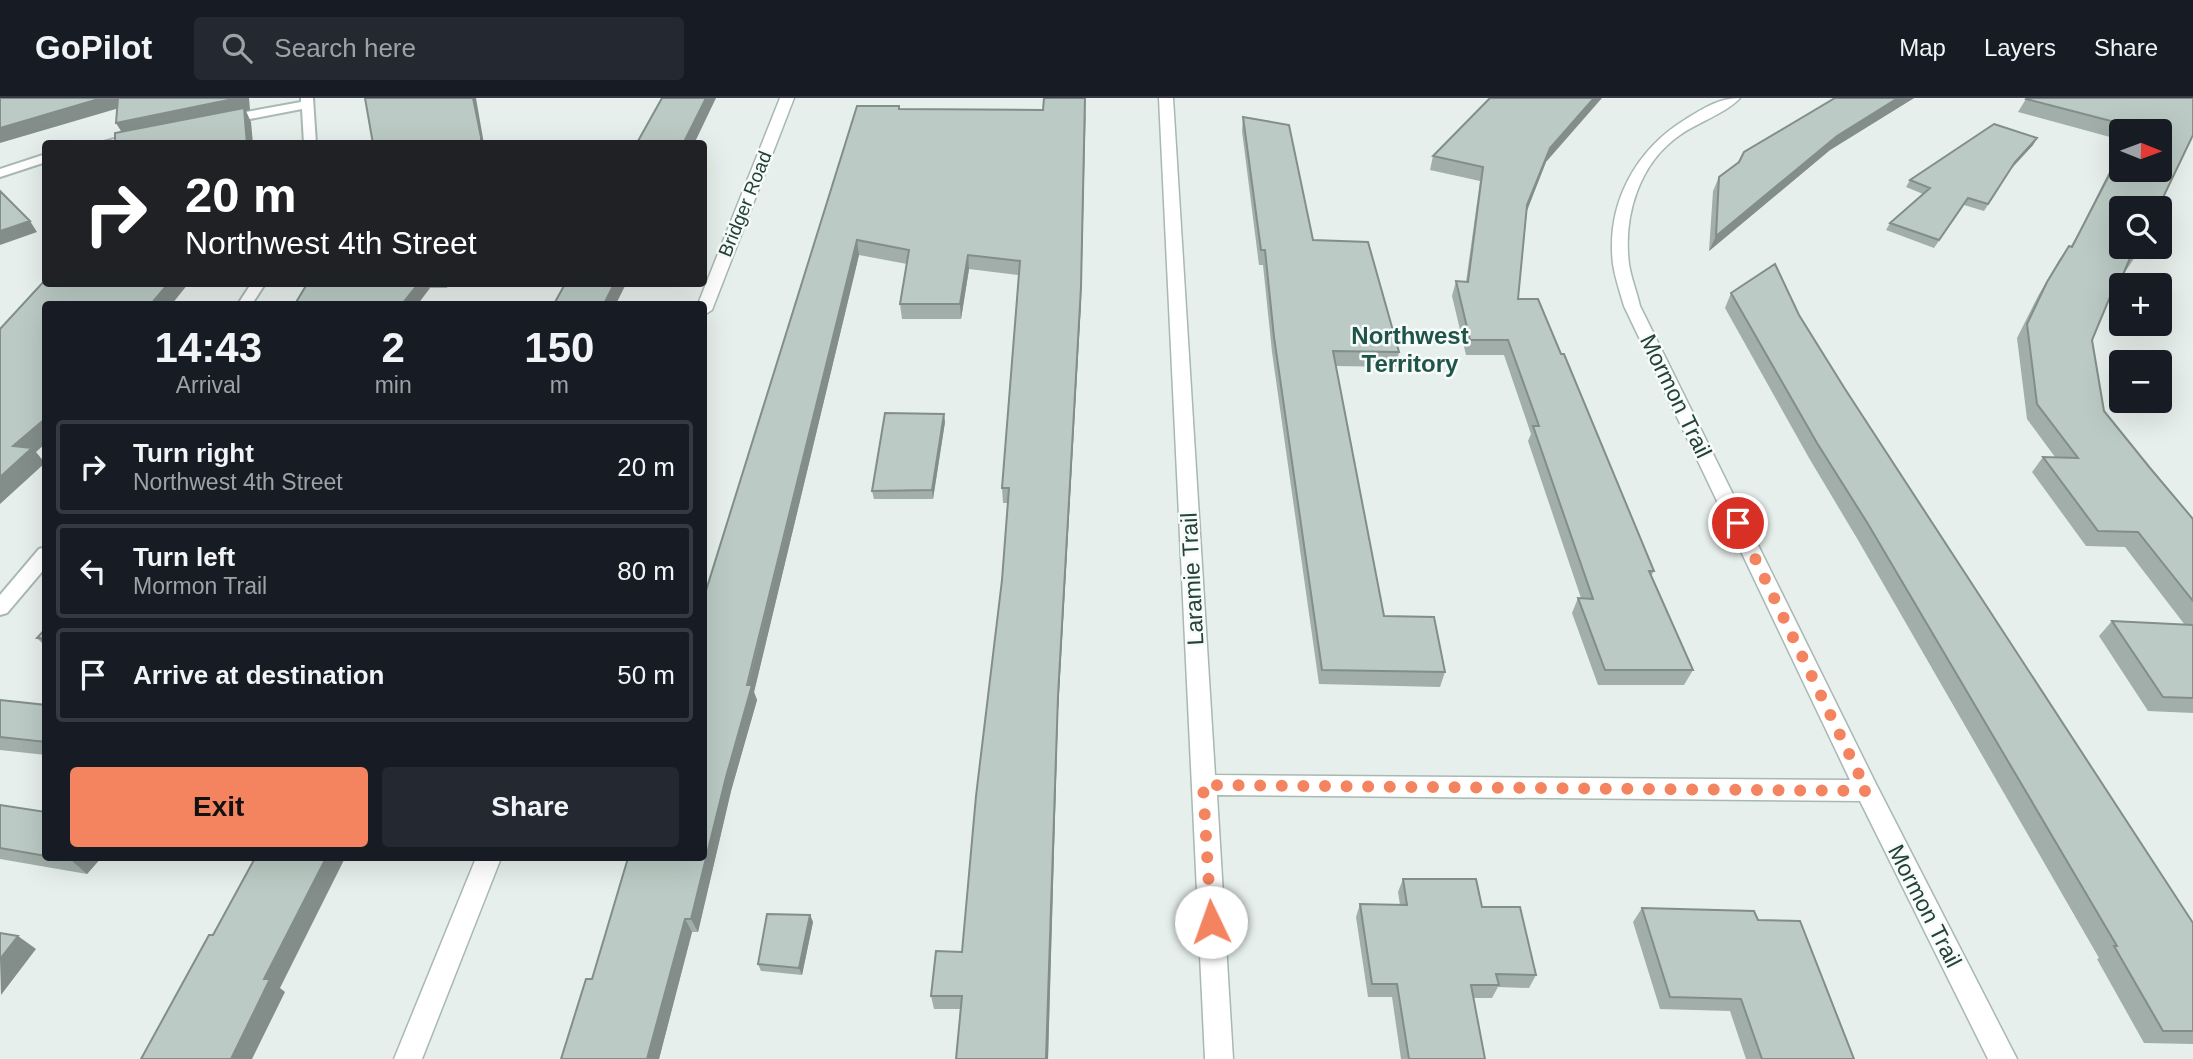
<!DOCTYPE html>
<meta charset="utf-8">
<style>
body{margin:0;font-family:Helvetica,sans-serif;background:#242831;color:#f1f3f6;height:100vh;display:flex;flex-direction:column;font-size:26px;white-space:nowrap}
*{box-sizing:border-box;margin:0}
p{font-size:23px;color:#9ea1a6}
.icon{flex:none;width:38px;height:38px;fill:none;stroke:currentColor;stroke-width:2;stroke-linecap:round;stroke-linejoin:round}
.map{position:relative;flex:1;overflow:hidden}
.panel{position:absolute;left:42px;top:203px;width:665px;height:560px;display:flex;flex-direction:column;background:#171b24;border-radius:7px;box-shadow:0 7px 28px #0002}
.panel>*{flex:none}
.top-card{position:absolute;left:42px;top:42px;width:665px;height:147px;border-radius:7px;box-shadow:0 7px 28px #0002;background:#202124;color:#fff;overflow:hidden}
.needle{width:46px;rotate:91deg}
.controls{position:absolute;left:2109px;top:21px;display:grid;gap:14px}
.controls a{display:grid;place-items:center;width:63px;height:63px;border-radius:7px;background:#171b24;box-shadow:0 7px 28px #0002;font-size:35px}
.pin{position:absolute;display:grid;place-items:center;width:60px;height:60px;color:#fff;margin:-30px;border:4px solid #fff;border-radius:50%;box-shadow:0 2px 7px #0007}
.me{position:absolute;width:77px;margin:-38px;rotate:357deg;stroke-linejoin:round;filter:drop-shadow(0 0 5px #0008)}
.turn{display:flex;align-items:center;gap:24px;height:147px;padding:0 28px;font-size:32px}
.turn .icon{width:91px;height:91px;stroke-width:2.5}
.turn b{display:block;font-size:49px;line-height:60px}
.eta{display:flex;justify-content:space-evenly;align-items:center;height:119px;text-align:center}
.eta b{font-size:42px;font-weight:700;line-height:49px}
.primary-button{display:flex;gap:14px;margin-top:auto;padding:14px 28px}
.primary-button a{flex:1;height:80px;border-radius:7px;background:#f4845f;color:#111;font-size:28px;font-weight:700;line-height:80px;text-align:center}
.primary-button a+a{background:#242831;color:#f1f3f6}
ul{padding:0;list-style:none}
li{display:flex;align-items:center;gap:21px;height:94px;margin:0 14px 10px;padding:0 14px;border:4px solid #363941;border-radius:7px}
li div{flex:1}
li b{display:block;font-size:26px}
li em{font-style:normal}
header{display:flex;align-items:center;gap:42px;box-sizing:border-box;height:98px;padding:0 35px;background:#171b24;border-bottom:2px solid #363941}
header strong{font-size:33px}
nav{display:flex;gap:38px;margin-inline-start:auto;font-size:24px}
.search{width:490px;height:63px;background:#242831;display:flex;align-items:center;gap:18px;box-sizing:border-box;padding:0 24px;border-radius:7px;color:#9ea1a6;font-size:26px}
.map>svg:first-child{display:block}
</style>
<header>
<strong>GoPilot</strong>
<div class="search"><svg class="icon" aria-label="search" viewBox="0 0 24 24"><circle cx="10" cy="10" r="6"/><path d="M15 15l6 6"/></svg>Search here</div>
<nav><a>Map</a><a>Layers</a><a>Share</a></nav>
</header>
<div class="map">
<svg width="2193" height="961" viewBox="0 0 2193 961">
<rect width="100%" height="100%" fill="#e6efeb"/>
<g fill="none" stroke-linecap="round" stroke-linejoin="round">
<g stroke="#a8b8b2" stroke-width="4">
<path id="service" d="M301,0H313L316,46H304L302,11L224,26L218,22L224,18L301,4Z
M139,34L144,35V41L123,46H97Z
M46,56V64L0,79V71Z
M251,186H265L252,206H238Z
M46,449V469L7,515L0,517V497L39,451Z"/>
</g>
<g stroke="#a8b8b2" stroke-width="3">
<path id="minor" d="M780,0H794L712,212L704,217V206H698Z
M1159,0H1173L1215,677L1850,682L1624,208C1620,194 1615,180 1613,166C1606,106 1635,52 1686,21C1704,10 1719,0 1740,0C1725,16 1698,24 1680,37C1639,65 1623,118 1629,166C1631,180 1637,194 1640,208L1876,686L2017,961H1988L1860,703L1217,697L1233,961H1205Z
M476,760H501L422,961H394Z"/>
</g>
<use href="#service" fill="#fff" fill-rule="evenodd"/>
<use href="#minor" fill="#fff" fill-rule="evenodd"/>
</g>
<path fill="#a1aea9" d="M1835,0H1914L1830,52L1709,153L1713,93L1719,79Z
M2193,0L2135,159L2125,174L2115,195L2106,207L2092,242L2104,313L2150,370L2193,421V615L2148,613L2099,538L2112,523L2185,527L2125,449L2086,448L2032,374L2043,359H2055L2027,321L2017,240L2038,198L2059,162L2069,148H2071L2079,134L2121,50V72L2160,33H2121V42L2018,14L2026,1Z
M899,8L900,11L1081,204L1058,613L1048,961H956L960,911H934L931,898L962,854L1002,482L1008,405H1003L1002,390L1019,177L969,171L961,221H902L900,206L907,166L859,157L754,594L757,602L731,693L698,834H692L659,961H561L592,881L704,499Z
M1243,19L1313,142L1399,254L1396,269L1336,268L1384,518L1445,574L1440,589L1319,586L1272,254L1263,167H1259L1242,33Z
M2037,40L2033,47L2010,72L1984,113L1964,107L1934,150L1886,132L1890,125L1923,96L1906,89L1910,82Z
M1433,58L1546,64L1527,113L1518,201L1654,473L1651,478L1693,572L1684,587H1598L1572,515L1578,500H1581L1528,343L1531,336L1504,257H1466L1452,198L1456,183L1466,184L1480,83L1430,72Z
M307,186H449L447,190H430Z
M1731,195L1799,217L1845,291L2193,825V946L2144,945L2097,861L2099,860L1858,442L1809,360L1725,210Z
M945,324L933,401H874L872,393Z
M46,530V549L37,540Z
M0,602L46,607V657L0,652Z
M0,707L46,714V760H101L87,776L0,761Z
M1403,781L1482,809L1536,877L1529,890L1498,889L1492,900H1473L1485,961H1401L1392,899H1368L1356,819L1360,806L1400,807L1398,794Z
M1642,810L1758,822L1854,961H1746L1730,913L1660,911L1633,824Z
M810,817L813,824L802,877L761,873L758,866Z"/>
<path fill="#838d89" d="M102,0H121L126,8L0,45V30Z
M238,0H249L250,12L246,13L251,24L253,46L124,38L116,25Z
M473,0H476L484,46H481Z
M706,0H716L694,46H683Z
M1086,0L1081,204L1058,613L1048,961H1046L1058,598Z
M1594,0H1602L1546,64L1523,122L1527,107L1550,50Z
M1898,0H1914L1830,52L1709,153L1716,138L1837,38Z
M2037,40L2033,47L2010,72L1984,113L2015,64Z
M30,123L37,134L0,147V133Z
M857,142L859,157L754,594L757,602L731,693L698,834L691,821Z
M968,157L969,171L961,221L960,206Z
M168,186H188L172,206H151Z
M418,186H428L430,190L418,206H402Z
M614,186H626L616,206H604Z
M944,316L945,324L933,401L932,392Z
M46,320V345L36,354L45,365L0,406V379L13,348Z
M73,760H101L87,776L71,762Z
M326,760H341L344,762L280,890L285,894L252,961H231L264,881Z
M810,817L813,824L802,877L799,870Z
M685,821L692,834L659,961H647Z
M18,838L36,851L1,897L0,861Z"/>
<path fill="#bbcac4" stroke="#838d89" stroke-width="2" d="M0,0H102L0,30Z
M118,0H238L116,25Z
M365,0H473L481,39V46H373Z
M662,0H706L683,46H641L643,43H638Z
M1044,0H1085L1081,189L1058,598L1046,961H956L962,898H931L936,853L962,854L976,698L1002,482L1009,390H1002L1020,163L968,157L960,206H900L909,152L857,142L747,587H752L726,679L691,821H685L647,961H561L586,881H592L628,760H704V499L857,8H899V11L1043,12Z
M1490,0H1594L1550,50L1527,107L1518,201H1538L1561,256H1564L1654,473H1649L1693,572H1605L1578,500L1593,501L1533,328H1539L1508,242H1470L1456,183L1468,184L1483,69L1433,58Z
M1835,0H1898L1837,38L1716,138L1719,79L1739,64L1744,54Z
M2027,0H2193V37L2158,110H2121V149H2140L2135,159L2131,158L2115,195L2112,194L2092,242L2104,313L2150,370L2193,421V503L2138,434L2098,433L2043,359L2078,360L2037,306L2027,226L2047,184L2069,148L2072,149L2121,54V72H2160V33H2132L2134,29L2026,1Z
M244,10L247,46H115V35Z
M1243,19L1289,27L1313,142L1368,144L1399,254L1333,253L1384,518L1434,519L1445,574L1322,572L1274,239L1265,152H1261Z
M1994,26L2037,40L2015,64L1988,106L1968,100L1939,142L1890,125L1930,90L1910,82Z
M0,93L30,123L0,133Z
M1775,166L1799,217L1845,291L2193,825V933H2163L2114,848H2117L1868,426L1817,345L1731,195Z
M46,181V186H168L151,206H46V320L13,348L32,350L0,379V231Z
M307,186H418L402,206H295Z
M565,186H614L604,206H554Z
M885,315L944,316L932,392L872,393Z
M2112,523L2193,527V600L2163,599Z
M46,530V541L37,540Z
M0,602L46,607V644L0,639Z
M0,707L46,714V758L0,750Z
M56,760H73L71,762Z
M255,760H326L264,881H270L231,961H141L209,837H213Z
M1403,781H1476L1482,809H1520L1536,877L1496,876L1499,887H1471L1485,961H1409L1397,886H1372L1360,806L1407,807Z
M1642,810L1754,813L1758,822L1800,823L1854,961H1762L1741,901L1670,899Z
M767,816L810,817L799,870L758,866Z
M0,835L18,838L0,861Z"/>
<g fill="none" stroke-linecap="round" stroke-linejoin="round">
<path stroke="#f4845f" stroke-width="12" stroke-dasharray="0 21.6" d="M1211,824L1203,687L1867,693L1738,425"/>
</g>
<g text-anchor="middle" dominant-baseline="central" stroke-width="5" stroke-linejoin="round" paint-order="stroke">
<g font-size="19" fill="#24423a" stroke="#f7fbf9">
<text transform="translate(745 106) rotate(-68)">Bridger Road</text>
</g>
<g font-size="23" fill="#24423a" stroke="#f7fbf9">
<text transform="translate(1676 298) rotate(64)">Mormon Trail</text>
<text transform="translate(1192 481) rotate(-93)">Laramie Trail</text>
<text transform="translate(1925 808) rotate(63)">Mormon Trail</text>
</g>
<g font-size="24" font-weight="bold" fill="#1f5548" stroke="#f7fbf9">
<text x="1410" y="237">Northwest<tspan x="1410" dy="28">Territory</tspan></text>
</g>
</g>
</svg>
<div class="controls">
<a><svg class="needle" viewBox="-14 -14 28 28"><path d="M0-13l5 13h-10z" fill="#e53935"/><path d="M0 13l5-13h-10z" fill="#9ea1a6"/></svg></a>
<a><svg class="icon" aria-label="search" viewBox="0 0 24 24"><circle cx="10" cy="10" r="6"/><path d="M15 15l6 6"/></svg></a>
<a>+</a>
<a>−</a>
</div>
<div class="pin" style="left:1738px;top:425px;background:#d93025"><svg class="icon" aria-label="arrive" viewBox="0 0 24 24"><path d="M6 21V4h12l-3 4 3 4H6"/></svg></div>
<svg class="me" style="left:1211px;top:824px" viewBox="-20 -20 40 40"><circle r="19" fill="#fff"/><path d="M0-13L10 11 0 6-10 11z" fill="#f4845f"/></svg>
<div class="top-card">
<div class="turn"><svg class="icon" aria-label="right" viewBox="0 0 24 24"><path d="M7 20v-9h11M14 6l5 5-5 5"/></svg><div><b>20 m</b>Northwest 4th Street</div></div>
</div>
<section class="panel">
<div class="eta">
<div><b>14:43</b><p>Arrival</p></div>
<div><b>2</b><p>min</p></div>
<div><b>150</b><p>m</p></div>
</div>
<ul>
<li><svg class="icon" aria-label="right" viewBox="0 0 24 24"><path d="M7 20v-9h11M14 6l5 5-5 5"/></svg><div><b>Turn right</b><p>Northwest 4th Street</p></div><em>20 m</em></li>
<li><svg class="icon" aria-label="left" viewBox="0 0 24 24"><path d="M17 20v-9H6M10 6l-5 5 5 5"/></svg><div><b>Turn left</b><p>Mormon Trail</p></div><em>80 m</em></li>
<li><svg class="icon" aria-label="arrive" viewBox="0 0 24 24"><path d="M6 21V4h12l-3 4 3 4H6"/></svg><div><b>Arrive at destination</b></div><em>50 m</em></li>
</ul>
<div class="primary-button"><a>Exit</a><a>Share</a></div>
</section>
</div>
